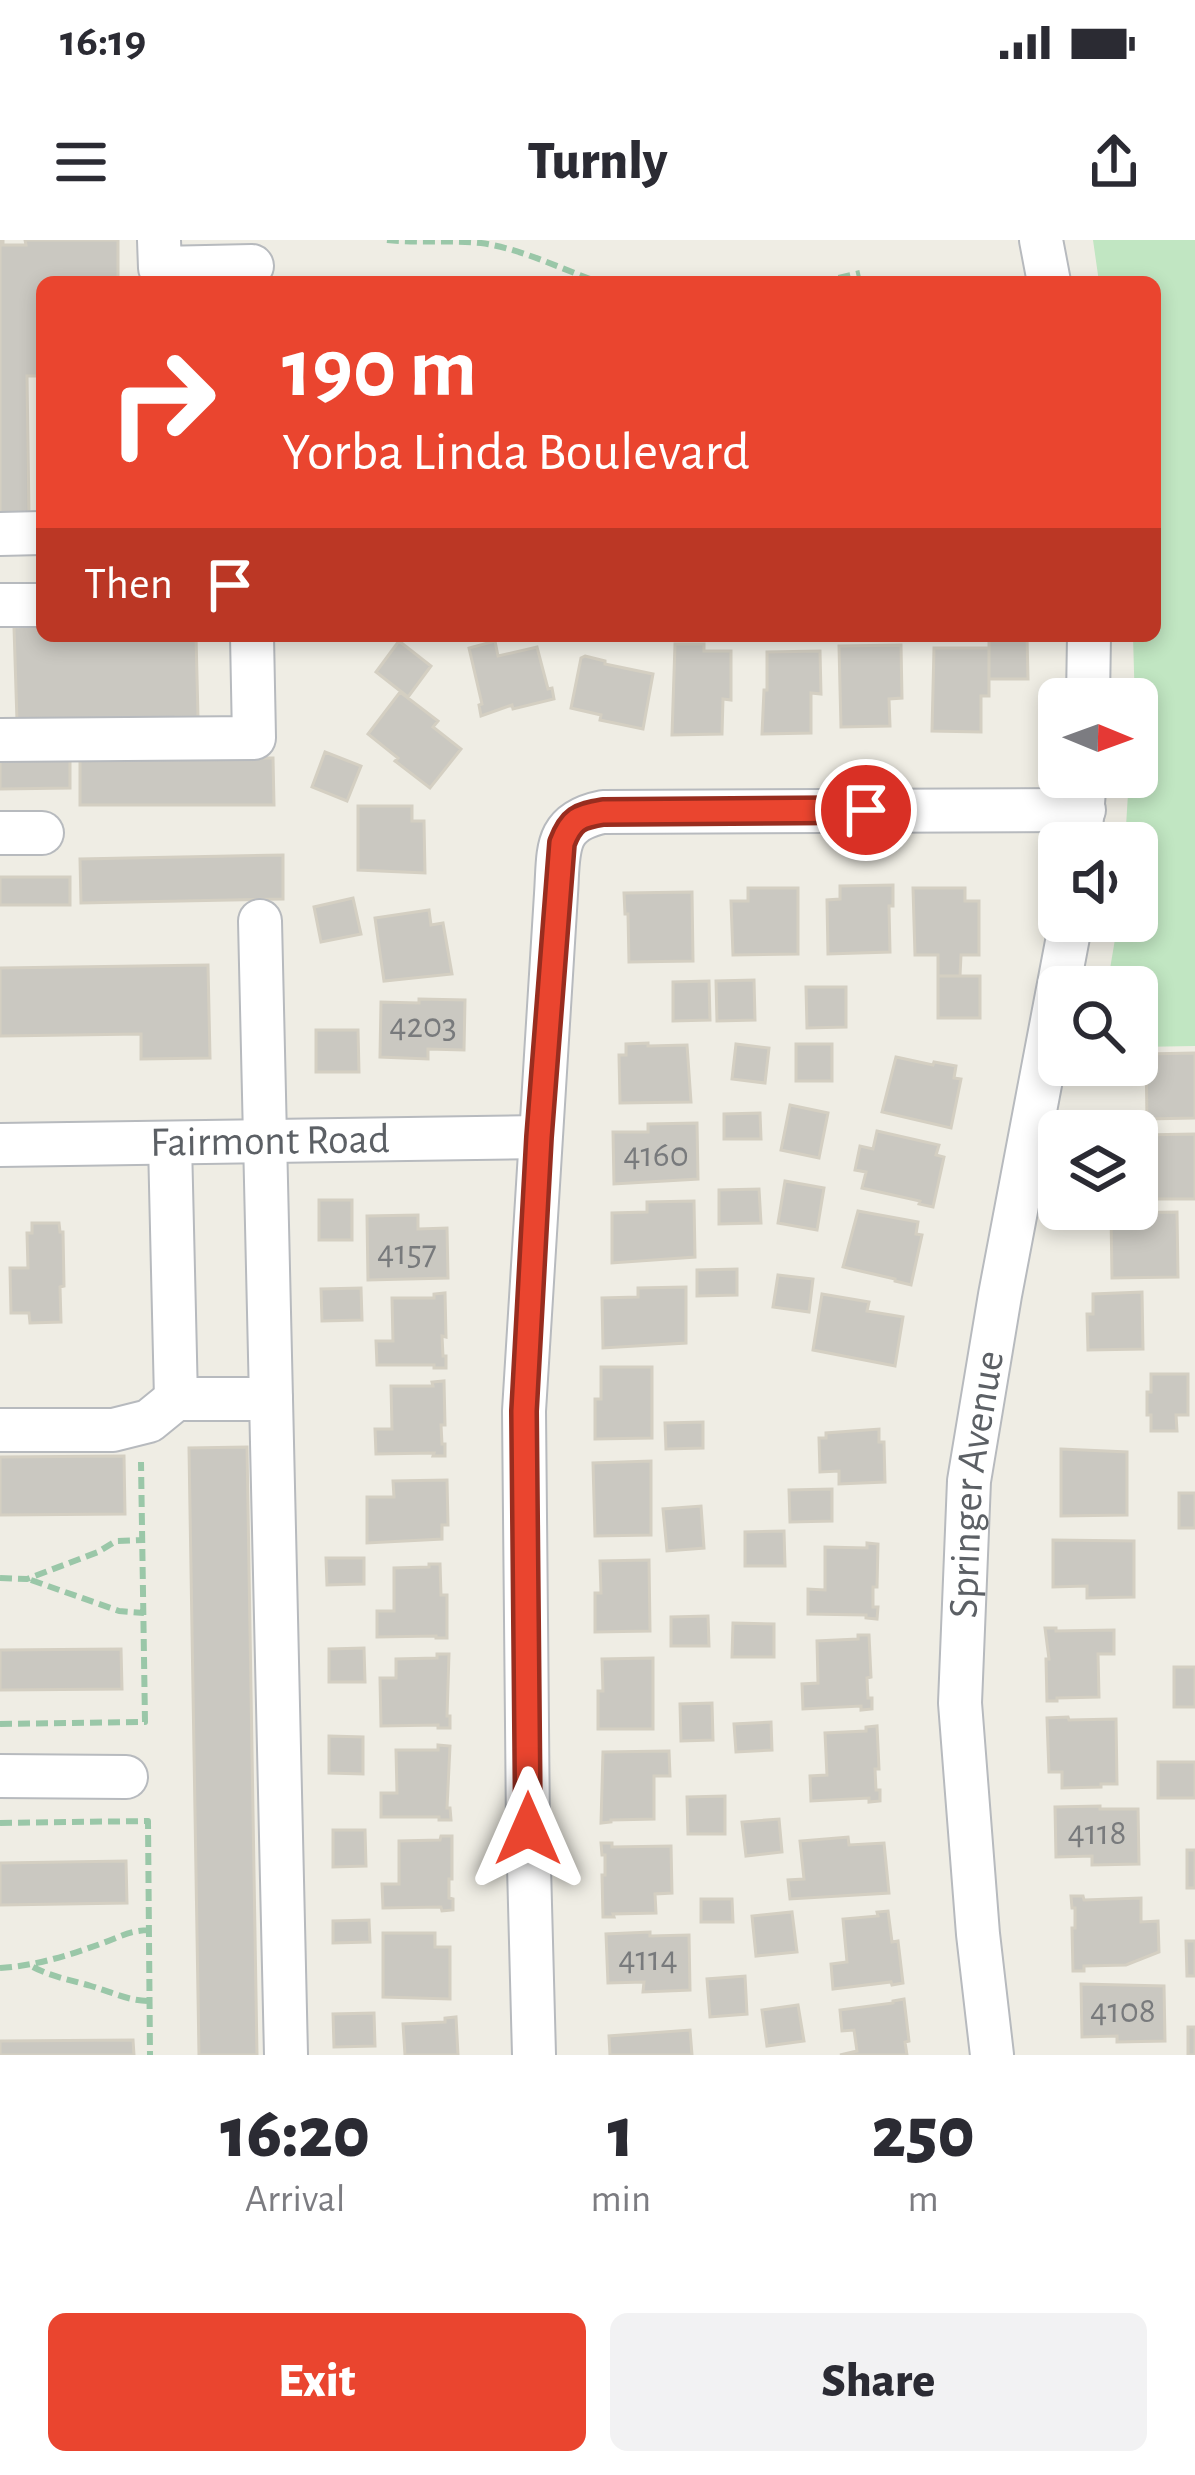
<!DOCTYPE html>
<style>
body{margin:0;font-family:"Alegreya Sans",sans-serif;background:#f2f2f3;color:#2b2b33;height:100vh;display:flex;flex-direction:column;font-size:45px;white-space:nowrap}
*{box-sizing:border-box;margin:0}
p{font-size:39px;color:#7c7c81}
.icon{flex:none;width:66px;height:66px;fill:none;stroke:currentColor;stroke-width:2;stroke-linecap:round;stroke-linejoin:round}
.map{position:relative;height:1815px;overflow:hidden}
.sheet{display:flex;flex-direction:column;background:#fff;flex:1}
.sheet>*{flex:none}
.banner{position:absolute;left:36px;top:36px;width:1125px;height:366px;border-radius:18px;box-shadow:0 6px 18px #0003;background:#ea452f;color:#fff;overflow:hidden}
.needle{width:78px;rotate:91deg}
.buttons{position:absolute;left:1038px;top:438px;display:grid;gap:24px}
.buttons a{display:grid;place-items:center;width:120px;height:120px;border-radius:18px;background:#fff;box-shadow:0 6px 18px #0003;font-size:60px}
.pin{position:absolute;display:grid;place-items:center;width:102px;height:102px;color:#fff;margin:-51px;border:6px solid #fff;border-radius:50%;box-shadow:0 3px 12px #0007}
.me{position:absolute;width:132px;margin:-66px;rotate:0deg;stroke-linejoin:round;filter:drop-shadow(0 0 9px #0008)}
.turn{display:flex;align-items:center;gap:42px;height:252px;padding:0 48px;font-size:54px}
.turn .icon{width:156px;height:156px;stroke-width:2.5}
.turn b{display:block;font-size:84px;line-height:102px}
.then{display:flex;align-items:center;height:114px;padding:0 48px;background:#0003;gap:24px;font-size:45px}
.eta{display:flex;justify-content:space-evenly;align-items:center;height:204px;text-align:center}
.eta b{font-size:72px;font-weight:800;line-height:84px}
.cta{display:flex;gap:24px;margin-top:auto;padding:24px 48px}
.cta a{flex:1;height:138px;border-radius:18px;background:#ea452f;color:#fff;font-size:48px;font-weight:800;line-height:138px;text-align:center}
.cta a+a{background:#f2f2f3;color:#2b2b33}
.status{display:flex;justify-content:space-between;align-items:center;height:84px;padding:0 60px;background:#fff;direction:ltr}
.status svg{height:33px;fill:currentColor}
header{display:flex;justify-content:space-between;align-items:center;height:156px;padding:0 48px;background:#fff;font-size:54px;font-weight:800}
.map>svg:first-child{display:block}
</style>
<div class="status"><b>16:19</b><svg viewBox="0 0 49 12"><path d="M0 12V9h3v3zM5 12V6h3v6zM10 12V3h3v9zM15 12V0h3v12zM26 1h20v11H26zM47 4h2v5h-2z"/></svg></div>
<header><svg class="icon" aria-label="menu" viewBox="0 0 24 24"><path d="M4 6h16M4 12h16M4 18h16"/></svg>Turnly<svg class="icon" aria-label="share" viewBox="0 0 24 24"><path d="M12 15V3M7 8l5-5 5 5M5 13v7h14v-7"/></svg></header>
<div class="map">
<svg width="1195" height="1815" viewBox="0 0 1195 1815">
<rect width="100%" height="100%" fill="#efede4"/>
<path fill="#c1e6c2" d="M1093,0H1195V806L1137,807V747H1107L1118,681H1137V603H1125L1129,537H1137L1133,396H1155V42H1099Z"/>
<path fill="#cac8c1" stroke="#d4cfc2" stroke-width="3" d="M0,0H3V5H26L25,0H118V42H42V136H27L29,274L0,275Z
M42,379V396H196L198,477H176V486L17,481L14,387L34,386V380Z
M989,396H1027L1028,439H989Z
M399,401L431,426L408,457L376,432Z
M495,401L498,416L537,407L548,449L552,448L554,459L513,469L512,465L481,476L479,465L482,464L469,408Z
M675,404H704V411H731V460L723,459L722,494L672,495Z
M901,405L902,458L889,459L890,486L841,487L839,406Z
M934,408H989V456H981V492L932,491Z
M820,411L821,454L811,453V493L762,494L764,450H767V412Z
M585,416L605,421V424L653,434L643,489L600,480L601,475L571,468L581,418Z
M400,452L438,481L433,487L461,509L430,548L395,521L398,518L368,494Z
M325,512L361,526L347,561L312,547Z
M80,518H273L274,565H80Z
M0,520H70V548L0,549Z
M358,566H412V581H424L425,633L358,630Z
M283,615V659L81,663L80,619Z
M0,637H70V665H0Z
M893,645V666H889L890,712L828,714L827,660L840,659V646Z
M748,648H798V714L733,715L731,661H748Z
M913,648H965V661H979V715H961L960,736H938V715H915Z
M692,652L693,721L629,722L628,674H625L624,653Z
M353,658L361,694L321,702L314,667Z
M429,670L431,685L443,683L452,734L384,741L375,678Z
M208,725L210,818L141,819V794L0,796V728Z
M938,736H980V778H938Z
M754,740L755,780L717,781L716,741Z
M709,741L710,780L673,781V742Z
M806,747H846V787L807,788Z
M419,759L465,760L464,810L428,809V819L380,817L381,762L419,763Z
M316,790H358L359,832H316Z
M648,803V806L687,805L691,862L620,863L619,815H626V804Z
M736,804L769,808L765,843L732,839Z
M796,804H832V841H796Z
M1195,813V878L1147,879L1146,814Z
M896,817L933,825L934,822L956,826L954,838L961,839L951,888L882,872Z
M790,865L828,873L819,918L781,910Z
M760,873L761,899H724V874Z
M697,883L698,939L614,944L613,892H648V884Z
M877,891L939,905L936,915L944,917L933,967L919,964L920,961L862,948L866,932L855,930L860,906L873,909Z
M1195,894V959H1137V925H1141V895Z
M785,941L824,948L817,990L778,983Z
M759,949L761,983L719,984V950Z
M319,960H352V1000H319Z
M694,961L695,1017L612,1023V973L647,972V962Z
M858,971L918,982L916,994L922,995L911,1045L895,1041V1039L843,1027Z
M1177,972L1178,1037L1112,1038L1111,973Z
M418,975V989L447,988L448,1038L368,1040L367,976Z
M32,983H59L60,992H63L64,1046L60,1047L61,1082L30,1083L29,1073H11L10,1028H28L27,993H32Z
M737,1029V1055L697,1056V1030Z
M778,1035L813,1039L809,1072L773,1067Z
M686,1047V1103L603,1108L602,1058L638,1057V1048Z
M361,1048L362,1080L322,1081L321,1049Z
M1142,1052L1143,1109L1088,1110L1087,1074H1093V1054Z
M445,1053L446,1097L442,1096L443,1116H446V1128H434V1125H377L376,1101H393L392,1058H434V1054Z
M822,1054L869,1062L867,1071L903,1077L895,1126L813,1110Z
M601,1127H652V1198L595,1199V1159H601Z
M1151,1134H1188V1175H1176L1177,1191H1151V1175H1147V1152H1151Z
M444,1141L445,1185H441L442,1204H445V1216H433L434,1213L376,1214L375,1189H392L391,1146H433L432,1142Z
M703,1182V1208L666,1209L665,1183Z
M879,1189V1202H884L885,1242L839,1244V1231L820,1232L819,1198H826V1193Z
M247,1207L257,1815H199L189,1208Z
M1061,1209L1127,1212V1275L1061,1276Z
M124,1216L125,1274L0,1275V1217Z
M651,1221V1295L595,1296L593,1223Z
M447,1240L448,1285H442V1299L367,1303V1257H394L393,1241Z
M832,1249V1281L790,1282L789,1250Z
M1179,1253H1195V1288H1179Z
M701,1266L704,1308L667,1311L663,1269Z
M784,1291L785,1326H745V1292Z
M1053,1300L1134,1301V1357L1087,1358V1346L1053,1347Z
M867,1303L878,1304L877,1347H873V1367H878L877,1379L866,1378V1375L808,1374V1349L825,1350V1307L867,1308Z
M326,1318H364V1344L327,1345Z
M649,1320L650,1391L595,1392V1353H601L600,1321Z
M429,1324H440L441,1355H447V1398H436V1396L377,1397V1371H394V1328L429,1327Z
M708,1376L709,1406H671V1377Z
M733,1383L774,1384V1417H732Z
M1045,1388H1056V1391L1114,1390V1414H1098L1099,1457L1057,1458V1461H1047L1046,1419H1049Z
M858,1395H869L871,1437L867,1438L868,1458H872V1469L861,1470V1466L803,1469L802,1444L818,1443L817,1401L858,1399Z
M364,1408L365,1442H329V1409Z
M121,1409L122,1449L0,1450V1410Z
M437,1414H449L447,1476H450V1488H438V1485L381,1486L380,1438H396V1419L437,1418Z
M653,1418V1489H598V1451H603L602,1419Z
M1174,1427H1195V1467H1174Z
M712,1463L713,1500L681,1501L680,1464Z
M1068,1477L1069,1480L1116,1479L1117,1544H1101V1547L1062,1548V1532H1049L1047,1478Z
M771,1482L772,1510L736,1512L734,1484Z
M877,1486L879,1529H875L876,1550H880V1561L869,1562V1558L811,1561L810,1536L827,1535L825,1493L866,1491V1487Z
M329,1496L363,1497V1534L329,1533Z
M438,1505L450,1506L447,1568H450L451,1580H439V1577H381V1553H397L396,1510H438Z
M669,1511L670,1536H654V1579L611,1580V1582L601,1583L603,1512Z
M1158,1522H1195V1558H1158Z
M725,1556V1594H688L687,1557Z
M1100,1566V1569H1138L1139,1624L1092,1625V1616L1056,1617L1055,1567Z
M779,1579L782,1612L746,1616L742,1582Z
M333,1590H365L366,1626L333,1627Z
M441,1596H452V1639H449V1658L453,1659V1670L442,1671L441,1667L383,1668L382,1644H399V1601L440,1600Z
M848,1597L849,1605L884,1603L889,1653L790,1659L788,1640L804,1639L800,1601Z
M601,1603H612V1607L671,1606L672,1653L655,1654L656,1673L613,1674L614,1677H603L602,1635H605V1615H602Z
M1187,1610H1195V1648H1187Z
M126,1621L127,1663L0,1665V1623Z
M1071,1656H1083L1084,1660L1141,1658V1682L1158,1681L1159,1712L1126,1725L1084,1726V1731H1073L1072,1688H1075V1668H1072Z
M701,1659H732L733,1682H701Z
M888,1671L892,1702L898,1701L903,1743L892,1745L891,1742L833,1749L831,1724L847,1722L843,1679L878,1676L877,1672Z
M792,1672L797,1712L756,1716L752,1676Z
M369,1680L370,1702L333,1703V1681Z
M650,1692V1696L689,1695L690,1750L643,1752L644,1742L608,1743L606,1694Z
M383,1693H435V1707H450V1759L383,1757Z
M1186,1701H1195V1736H1187Z
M745,1736L747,1774L710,1777L707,1739Z
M1081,1744L1164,1746L1165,1801L1117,1802V1796L1082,1797Z
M904,1759L909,1801L905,1802L907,1815H840L857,1811L854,1790L842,1791L840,1770L893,1763V1761Z
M798,1765L804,1801L767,1806L762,1770Z
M374,1773L375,1806L334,1807L333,1774Z
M456,1777L458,1815H405L403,1784L445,1782V1778Z
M1188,1787H1195V1815H1188Z
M690,1790L692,1815H610L609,1796Z
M133,1800L134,1815H0V1801Z"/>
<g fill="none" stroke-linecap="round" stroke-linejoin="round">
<g stroke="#b7babe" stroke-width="46">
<g id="minor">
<path d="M159,0L160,28L252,26"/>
<path d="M1041,0L1049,42"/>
<path d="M0,294L42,293"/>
<path d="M0,365H42"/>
<path d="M1088,459L1089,396"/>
<path d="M0,500L254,498L252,396"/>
<path d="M0,593H42"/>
<path d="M1080,603L1085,537"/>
<path d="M260,681L271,1159"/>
<path d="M170,903L176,1159"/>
<path id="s1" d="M0,905L539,897"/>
<path d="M0,1190H113L149,1181L176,1159H271L286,1815"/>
<path d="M0,1536L126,1537"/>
<path d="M534,1815L528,1589L524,1171L556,654C559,611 553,582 603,572L1084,570"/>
<path id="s2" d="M992,1815L978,1694L960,1463L969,1241L1000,1055L1071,681"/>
</g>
</g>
<path stroke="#9ac7a8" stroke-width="6" stroke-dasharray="12 6" stroke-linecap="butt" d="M387,0C417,3 450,0 481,3C522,9 559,28 598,42
M821,42L860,33
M0,1338L27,1339L98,1312L116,1301L143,1300
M31,1340L119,1371L144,1373
M0,1484L145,1482L141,1222
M0,1583L148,1581L150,1815
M33,1727C52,1737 71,1740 91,1746C112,1752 128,1761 150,1761
M0,1728C35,1726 70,1715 103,1703C122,1696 128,1691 149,1690"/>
<use href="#minor" stroke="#fff" stroke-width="42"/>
</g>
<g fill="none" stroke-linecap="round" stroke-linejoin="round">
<g stroke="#982d1f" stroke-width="30">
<path id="route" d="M528,1589L524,1171L539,897L562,603C571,579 579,576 603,572L866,570"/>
</g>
<use href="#route" stroke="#ea452f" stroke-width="21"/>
</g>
<g text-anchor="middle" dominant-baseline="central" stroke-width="9" stroke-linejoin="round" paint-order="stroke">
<g font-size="36" fill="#787a7c">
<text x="423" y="786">4203</text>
<text x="656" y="915">4160</text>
<text x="407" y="1013">4157</text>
<text x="1097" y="1593">4118</text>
<text x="648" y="1719">4114</text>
<text x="1123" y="1771">4108</text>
</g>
<g font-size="42" fill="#5c6065" stroke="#fff">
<text stroke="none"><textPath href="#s1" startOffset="270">Fairmont Road</textPath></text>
<text stroke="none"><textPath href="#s2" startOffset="573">Springer Avenue</textPath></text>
</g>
</g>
</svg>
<div class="buttons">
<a><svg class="needle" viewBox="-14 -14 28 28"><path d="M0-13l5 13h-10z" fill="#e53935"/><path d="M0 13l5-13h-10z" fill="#7c7c81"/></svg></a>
<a><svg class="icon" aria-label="sound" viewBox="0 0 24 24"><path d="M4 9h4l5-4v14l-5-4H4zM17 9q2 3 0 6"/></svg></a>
<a><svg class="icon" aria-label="search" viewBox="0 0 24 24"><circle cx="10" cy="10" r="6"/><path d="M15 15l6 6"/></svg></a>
<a><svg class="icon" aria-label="layers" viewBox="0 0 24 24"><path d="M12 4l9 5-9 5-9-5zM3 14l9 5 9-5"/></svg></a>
</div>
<div class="pin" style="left:866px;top:570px;background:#d93025"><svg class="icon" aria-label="arrive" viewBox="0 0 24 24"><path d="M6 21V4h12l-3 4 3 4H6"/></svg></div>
<svg class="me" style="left:528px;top:1589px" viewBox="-20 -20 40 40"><path d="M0-17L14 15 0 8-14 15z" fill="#ea452f" stroke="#fff" stroke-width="4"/></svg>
<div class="banner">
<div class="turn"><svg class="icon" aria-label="right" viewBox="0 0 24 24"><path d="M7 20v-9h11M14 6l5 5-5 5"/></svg><div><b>190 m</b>Yorba Linda Boulevard</div></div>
<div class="then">Then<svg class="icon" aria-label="arrive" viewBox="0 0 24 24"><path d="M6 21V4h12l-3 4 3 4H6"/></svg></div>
</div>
</div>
<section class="sheet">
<div class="eta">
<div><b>16:20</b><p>Arrival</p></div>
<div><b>1</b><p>min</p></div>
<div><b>250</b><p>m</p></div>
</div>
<div class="cta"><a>Exit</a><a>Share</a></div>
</section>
